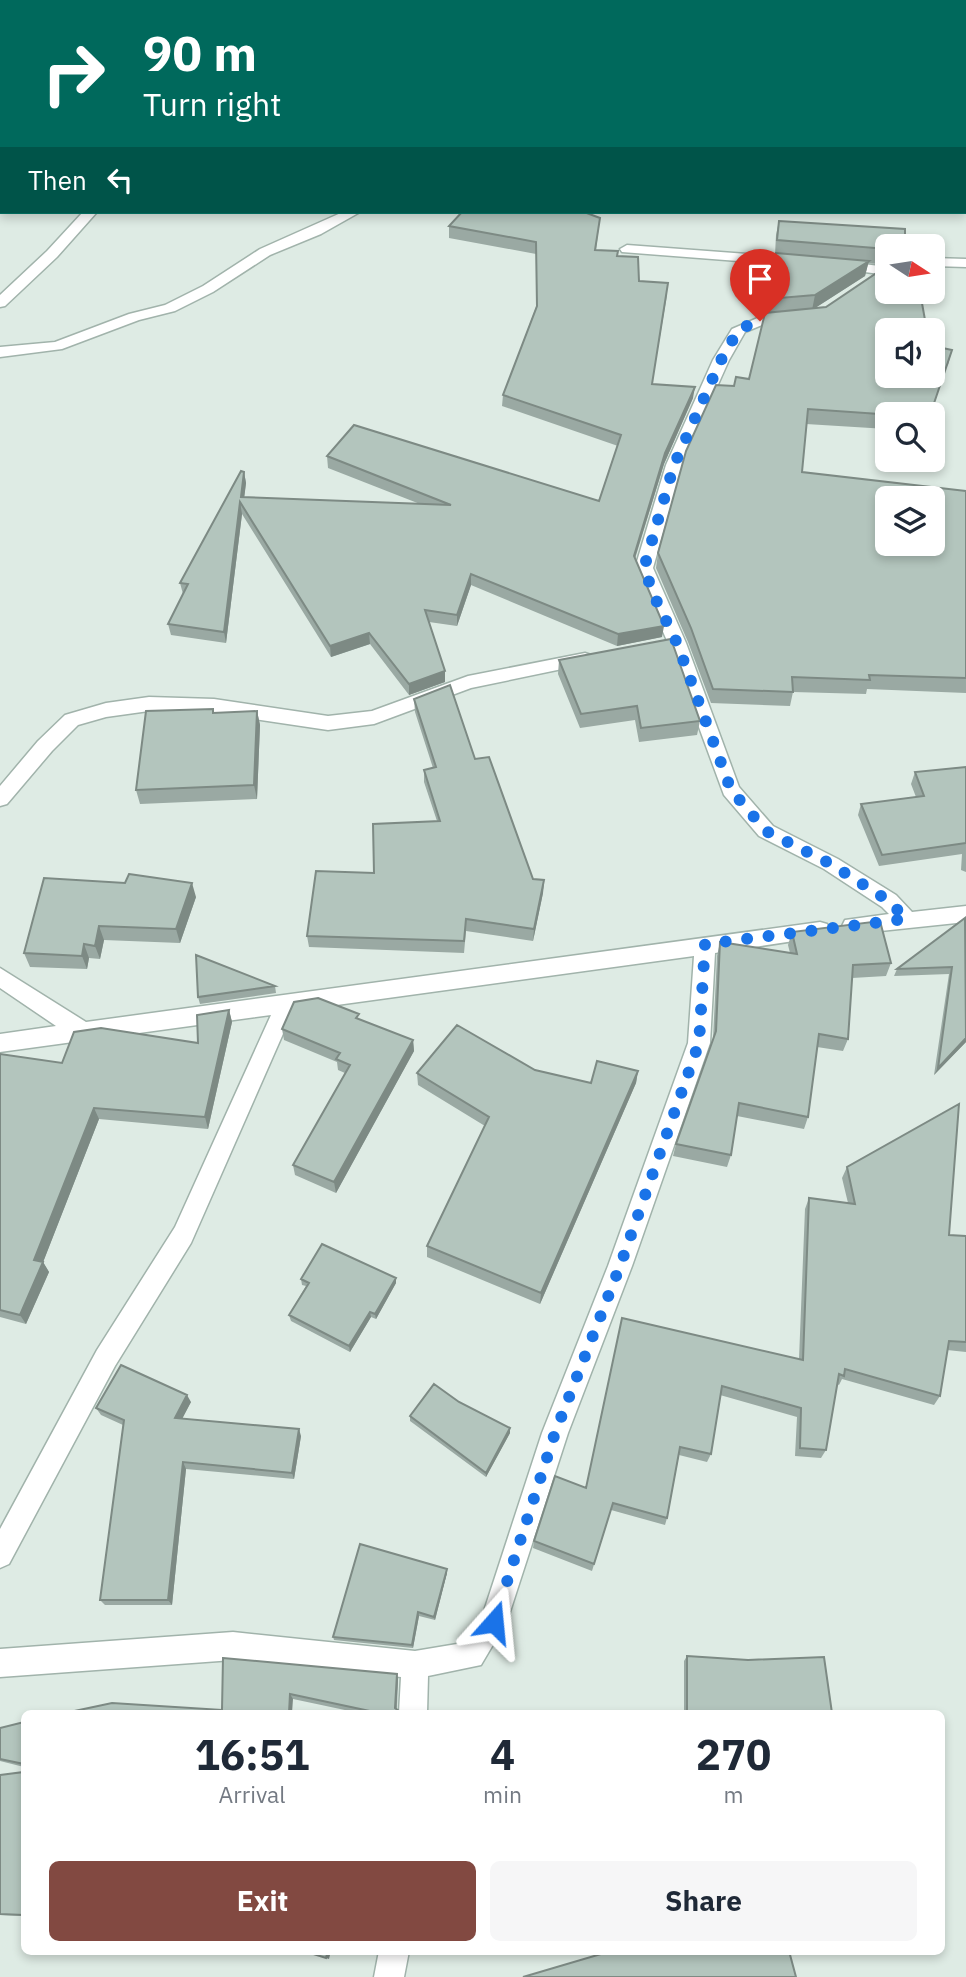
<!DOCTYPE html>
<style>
body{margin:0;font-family:"IBM Plex Sans",sans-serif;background:#f6f6f7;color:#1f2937;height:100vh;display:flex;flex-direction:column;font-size:26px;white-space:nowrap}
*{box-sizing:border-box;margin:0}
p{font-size:23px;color:#747a83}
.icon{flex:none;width:38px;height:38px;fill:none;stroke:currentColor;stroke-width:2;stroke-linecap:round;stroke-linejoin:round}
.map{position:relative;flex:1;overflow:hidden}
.sheet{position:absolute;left:21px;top:1710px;width:924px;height:245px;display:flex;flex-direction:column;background:#fff;border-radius:10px;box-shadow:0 4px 10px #0003}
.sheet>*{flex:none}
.guide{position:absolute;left:0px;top:0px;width:966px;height:214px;box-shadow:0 4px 10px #0003;background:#00695c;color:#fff;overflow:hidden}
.needle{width:46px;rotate:102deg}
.buttons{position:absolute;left:875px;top:234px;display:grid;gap:14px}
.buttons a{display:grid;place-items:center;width:70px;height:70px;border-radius:10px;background:#fff;box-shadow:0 4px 10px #0003;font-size:35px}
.pin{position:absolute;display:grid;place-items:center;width:60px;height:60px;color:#fff;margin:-72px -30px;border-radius:50% 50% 50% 0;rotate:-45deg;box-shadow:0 0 7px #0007}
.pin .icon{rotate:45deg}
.me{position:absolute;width:77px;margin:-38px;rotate:18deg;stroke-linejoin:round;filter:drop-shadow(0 0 5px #0008)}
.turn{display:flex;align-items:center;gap:24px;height:147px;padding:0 28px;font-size:32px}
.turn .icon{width:91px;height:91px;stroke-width:2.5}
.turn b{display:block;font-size:49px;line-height:60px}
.then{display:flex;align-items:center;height:66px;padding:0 28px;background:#0003;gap:14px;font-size:26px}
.eta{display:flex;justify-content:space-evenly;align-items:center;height:119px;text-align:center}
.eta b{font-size:42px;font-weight:800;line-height:49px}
.primary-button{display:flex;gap:14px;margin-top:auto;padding:14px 28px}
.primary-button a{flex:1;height:80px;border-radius:10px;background:#824941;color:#fff;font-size:28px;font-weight:800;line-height:80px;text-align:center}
.primary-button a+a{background:#f6f6f7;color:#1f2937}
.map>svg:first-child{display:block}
</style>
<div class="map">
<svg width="966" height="1977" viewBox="0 0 966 1977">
<rect width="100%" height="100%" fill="#deebe4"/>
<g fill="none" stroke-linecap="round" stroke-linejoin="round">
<g stroke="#a1b3ab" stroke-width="3">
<path id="minor" d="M238,0H250V2H238Z
M805,0H825L803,2Z
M83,212H97L57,257L5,306L0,307V295L47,251Z
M343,212H360L321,234L270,255L213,292L175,311L139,320L62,349L0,357V347L55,342L129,314L165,305L203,286L260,249Z
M627,245L801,258L808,262L801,266L622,252L620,249Z
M933,258L966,259V267L933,266Z
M840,261L887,267V275L835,268L833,265Z
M791,316L796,317L798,320L796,323L762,325L745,332L729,360L682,465L653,568L686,643L739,787L773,826L838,859L896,895L912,912L966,906V922L852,934L845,932L842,926L845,920L889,914L882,907L824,869L759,836L724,795L668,643L635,568L666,465L713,360L732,329L760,317Z
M585,653L591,655L594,659L591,663L471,688L374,724L328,730L214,713L149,711L106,717L78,725L52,751L7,804L0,806V786L38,741L65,715L106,703L149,697L214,699L328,716L372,711L468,676Z
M820,922L827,924L830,930L827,936L715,953L710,1043L632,1266L568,1433L507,1621L481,1665L428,1676L427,1713H399L401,1677L233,1660L0,1677V1649L233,1632L415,1651L463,1643L483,1614L542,1433L608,1266L688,1043L694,956L293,1011L191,1243L115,1366L9,1564L0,1568V1529L97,1350L175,1227L271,1015L0,1052V1034L56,1026L0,988V968L86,1022Z
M379,1951H409L404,1977H374Z"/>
</g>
<use href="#minor" fill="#fff" fill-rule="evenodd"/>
</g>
<path fill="#9aa9a3" d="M600,218L596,250L617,256L639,281L667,295L652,384L693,398L664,464L635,559L662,637L617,646L471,585L457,626L429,622L445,682L409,695L370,644L331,657L242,514L226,643L171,635L168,624L183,594L180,583L244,472L246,483L244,497L420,504L328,468L327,456L599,501L618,446L502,406L503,395L536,307V254L449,238V226Z
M779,221L887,247V265L868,263L865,276L815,308L887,376L952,350L948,365L887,415V429L806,424L802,472L966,491V693L867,689L866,694L793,692L790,706L711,703L688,642L656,568L658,553L734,386L749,379L766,313L775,255L776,235Z
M559,660L700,721L697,735L639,742L635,720L580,728L558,674Z
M414,699L475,759L533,879L544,880L543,893L533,941L466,931L464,953L309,947L307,936L437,821L424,782V770L433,768L415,712Z
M257,711L260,725L257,799L140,804L136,790L214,713Z
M966,767V872L961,870L962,854L879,866L858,815L861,804L916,797L911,784L915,772Z
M44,878L196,897L180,943L104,940L100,959L89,958L87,969L30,967L24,953Z
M966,918V1042L934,1075L949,974L894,976L897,969Z
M792,932L891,963L886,976L852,978L848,1039L843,1051L817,1047L808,1117L804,1129L737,1116L731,1155L727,1167L673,1156L676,1144L713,1039L717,956L720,942L790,953L788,945Z
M275,986L276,993L200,1004L198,997Z
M229,1010L232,1022L208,1129L99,1119L43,1262L49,1272L26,1324L0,1317V1054L62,1063L198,1043Z
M359,1019L413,1040L414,1051L336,1193L295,1175L293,1165L345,1073L338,1070L337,1062L284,1040L282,1029Z
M535,1070L591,1083L638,1071L636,1083L540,1304L427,1257V1246L485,1126L418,1085L417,1073Z
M847,1167L949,1235L966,1236V1352L947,1350L940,1396L934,1405L842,1379L839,1385L837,1384L826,1450L821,1458L795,1456L797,1417L720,1395L711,1454L707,1462L679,1455L667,1518L665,1525L611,1510L592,1571L533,1548L534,1541L586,1488L622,1318L799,1359L805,1209L809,1198L848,1203L842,1178Z
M301,1279L396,1283L376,1319L371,1317L350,1352L291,1321L289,1315L306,1286L302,1285Z
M191,1402L182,1418L301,1436L294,1479L186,1469L172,1605H105L100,1600L123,1425L101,1415L96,1408Z
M410,1416L510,1433L486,1477L410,1421Z
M447,1573L435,1620L419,1616L413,1648L334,1640L333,1637Z
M687,1656L832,1713H684V1661Z
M223,1658L398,1679L397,1709L399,1713H359L293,1699L222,1710Z
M24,1722V1767L0,1761V1728Z
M24,1772V1916L0,1915V1775Z"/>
<path fill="#7d8a84" d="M869,261L865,276L812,310L815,295Z
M695,387L693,398L664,464L632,567L634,556L665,453Z
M244,472L246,483L243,508L241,497Z
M240,502L242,514L226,643L224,632Z
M471,574V585L457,626V615Z
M664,626L662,637L617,646L618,634Z
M369,633L370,644L331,657L330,646Z
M445,671V682L409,695V684Z
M257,711L260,725L257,799L254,785Z
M544,880L543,893L533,941L534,929Z
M192,883L196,897L180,943L176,929Z
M99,926L104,940L100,959L95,946Z
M84,944L89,958L87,969L82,956Z
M229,1010L232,1022L208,1129L205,1117Z
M966,1038V1042L934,1075L938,1068Z
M413,1040L414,1051L336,1193L334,1182Z
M638,1071L636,1083L540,1304L541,1293Z
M94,1108L99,1119L42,1265L43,1262L49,1272L26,1324L20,1315L34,1260Z
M396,1278V1283L376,1319L375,1314Z
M370,1312L371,1317L350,1352L349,1346Z
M187,1395L191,1402L179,1425L175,1418Z
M510,1428V1433L486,1477V1473Z
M299,1429L301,1436L294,1479L292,1473Z
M183,1462L186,1469L172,1605L168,1600Z
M447,1569V1573L435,1620L434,1617Z
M418,1612L419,1616L413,1648L412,1645Z
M397,1674L398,1679L396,1713L395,1708Z
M290,1694L293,1699L292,1713H289Z
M328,1951H331L329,1959L326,1958Z"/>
<path fill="#b3c5bd" stroke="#7d8a84" stroke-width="2" fill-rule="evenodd" d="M462,212H584L600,218L595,250L618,251L617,256L638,257L639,281L668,283L652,384L695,387L665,453L634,556L664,626L618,634L471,574L457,615L425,610L445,671L409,684L369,633L330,646L240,502L224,632L168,624L188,584L180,583L241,471L244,472L241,497L451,505L327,456L354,425L599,501L621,435L503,395L537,306L536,242L449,226Z
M779,221L905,229V247H887V249L777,240Z
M776,253L869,261L815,295L768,299Z
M887,266V292H920L927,331H887V376H933V346L952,350L930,415H894L808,409L802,472L966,491V678L869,675L870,680L792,677L793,692L713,689L691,628L658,553L686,451L716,385L734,386L736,377L749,379L765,313L826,307ZM887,499H933V544H887Z
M671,639L700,721L641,728L637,706L581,714L559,660Z
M450,685L475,759L489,757L533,879L544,880L534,929L466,919L464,941L307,936L316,871L374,873L373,824L440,821L424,770L436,767L414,699Z
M213,709V713L257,711L254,785L136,790L146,711Z
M966,767V843L882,855L861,804L924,796L915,772Z
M129,874L192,883L176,929L99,926L95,946L84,944L82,956L24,953L44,878L125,883Z
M965,918L966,1038L938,1068L952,967L897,969Z
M880,921L891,963L853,965L848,1039L819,1034L808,1117L739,1103L731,1155L676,1144L716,1031L720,942L797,954L792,932Z
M196,955L275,986L198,997Z
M318,998L359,1014L356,1018L413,1040L334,1182L293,1165L350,1065L336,1059L340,1053L282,1029L294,1002Z
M229,1010L205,1117L94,1108L34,1260L43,1262L20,1315L0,1310V1054L62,1063L74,1032L101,1028L198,1043L197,1015Z
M457,1025L535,1070L591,1083L597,1061L638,1071L541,1293L427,1246L489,1117L417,1073Z
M959,1104L949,1235L966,1236V1342L949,1341L940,1396L845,1369L844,1376L839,1374L826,1450L800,1448L801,1408L722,1386L711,1454L680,1447L667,1518L613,1503L594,1564L534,1541L555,1476L586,1488L622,1318L803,1360L809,1198L855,1204L847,1167Z
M322,1244L396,1278L375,1314L370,1312L349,1346L289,1315L309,1283L301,1279Z
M121,1365L187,1395L175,1418L299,1429L292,1473L183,1462L168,1600H100L124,1420L96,1408Z
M434,1384L459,1402L510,1428L486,1473L410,1416Z
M360,1544L447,1569L434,1617L418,1612L412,1645L333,1637Z
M687,1656L748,1660L824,1657L832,1713H687Z
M223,1658L397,1674L395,1708L399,1711L398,1713H379L290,1694L289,1713H65L112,1703L222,1710Z
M24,1722V1764L0,1759V1728Z
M24,1772V1915L0,1914V1775Z
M304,1951H328L326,1958Z
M611,1951H789L796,1977H523Z"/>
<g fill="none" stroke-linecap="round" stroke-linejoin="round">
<path stroke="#1a73e8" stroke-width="12" stroke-dasharray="0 21.6" d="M494,1622L555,1433L620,1266L699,1043L705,944L906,919L889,901L831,864L766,831L731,790L677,643L655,598L644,568L674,465L721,360L739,329L760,321"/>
</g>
</svg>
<div class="buttons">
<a><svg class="needle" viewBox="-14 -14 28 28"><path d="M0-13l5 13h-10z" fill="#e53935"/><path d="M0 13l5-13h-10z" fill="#747a83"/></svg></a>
<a><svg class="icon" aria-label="sound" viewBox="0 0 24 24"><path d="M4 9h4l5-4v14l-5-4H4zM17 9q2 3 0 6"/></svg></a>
<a><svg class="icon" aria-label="search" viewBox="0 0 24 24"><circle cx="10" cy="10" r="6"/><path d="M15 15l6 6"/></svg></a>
<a><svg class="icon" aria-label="layers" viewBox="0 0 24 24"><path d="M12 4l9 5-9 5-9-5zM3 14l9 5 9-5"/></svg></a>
</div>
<div class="pin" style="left:760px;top:321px;background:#d93025"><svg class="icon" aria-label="arrive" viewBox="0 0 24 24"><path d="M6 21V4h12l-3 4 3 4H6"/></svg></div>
<svg class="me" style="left:494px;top:1622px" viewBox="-20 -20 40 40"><path d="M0-17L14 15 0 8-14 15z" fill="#1a73e8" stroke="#fff" stroke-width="4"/></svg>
<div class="guide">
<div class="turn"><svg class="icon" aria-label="right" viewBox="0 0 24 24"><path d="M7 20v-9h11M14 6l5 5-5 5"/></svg><div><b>90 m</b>Turn right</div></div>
<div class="then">Then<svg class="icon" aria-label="left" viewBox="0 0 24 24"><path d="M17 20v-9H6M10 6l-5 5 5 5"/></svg></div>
</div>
<section class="sheet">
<div class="eta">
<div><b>16:51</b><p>Arrival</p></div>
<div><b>4</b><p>min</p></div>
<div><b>270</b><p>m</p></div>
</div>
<div class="primary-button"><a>Exit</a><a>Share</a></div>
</section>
</div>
